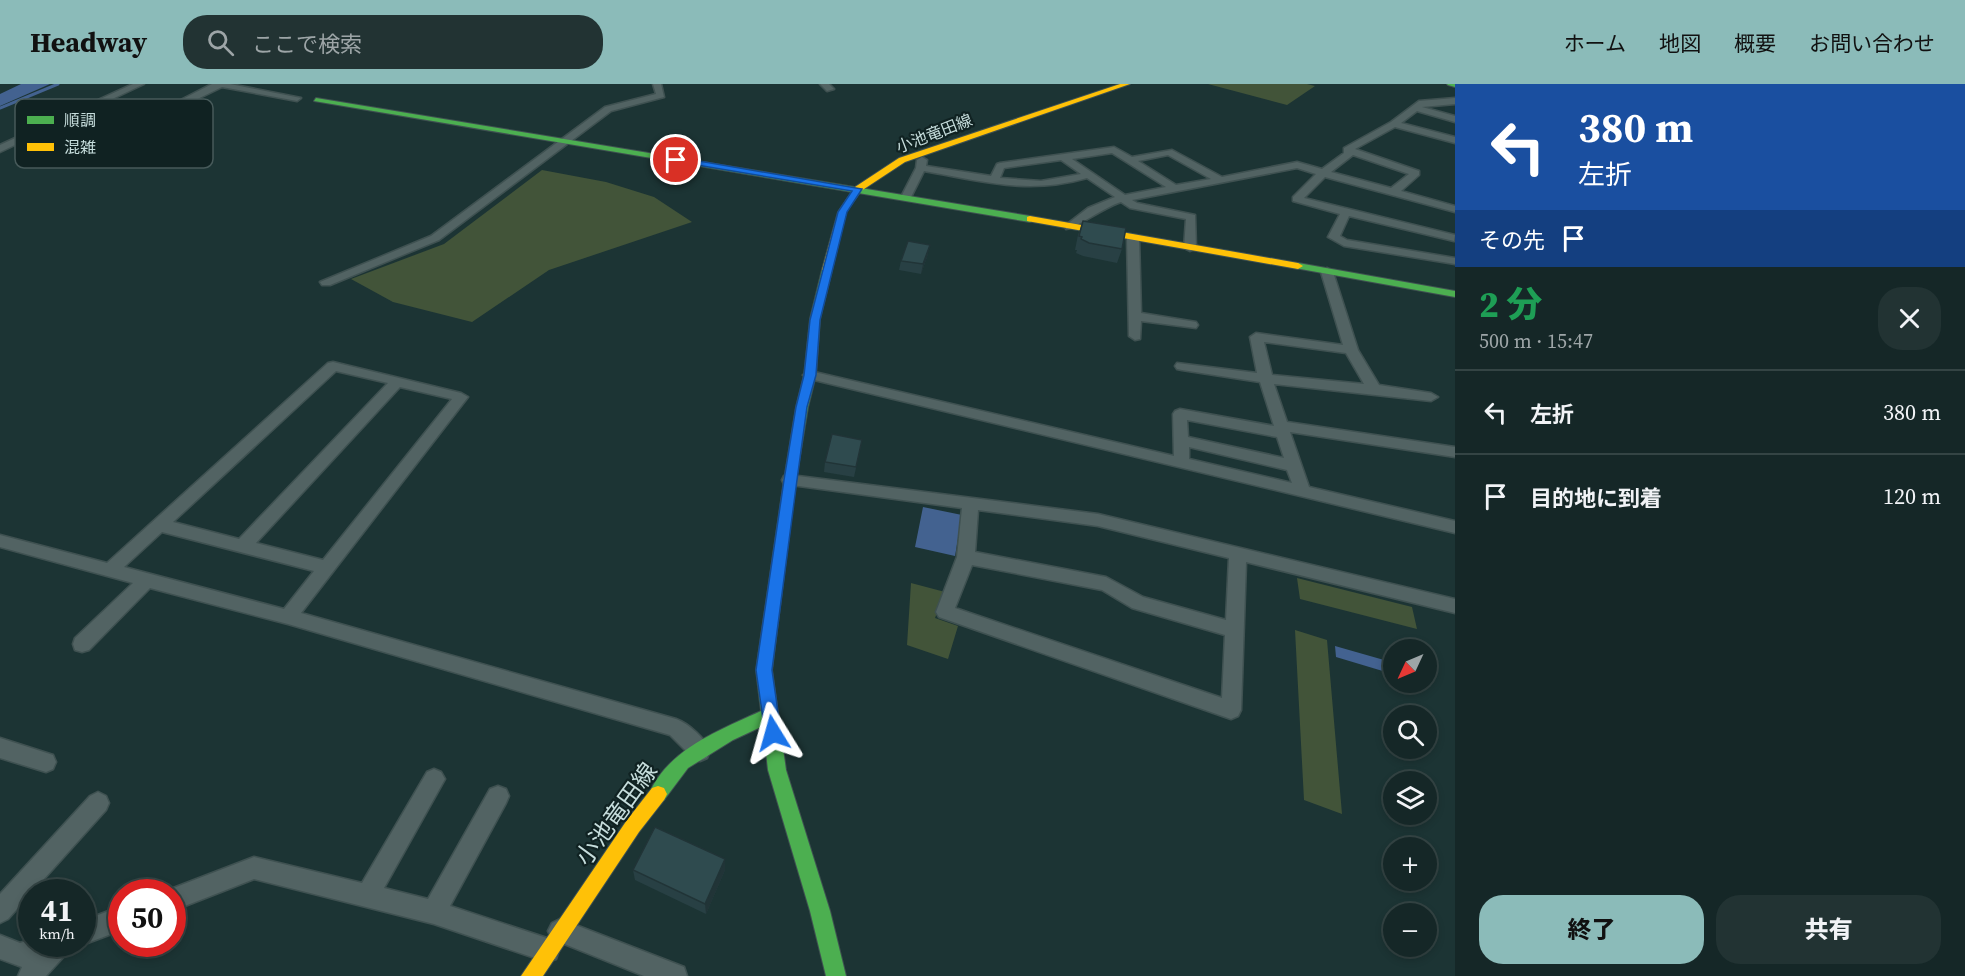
<!DOCTYPE html>
<html lang="ja">
<meta charset="utf-8">
<style>
body{margin:0;font-family:"Source Serif 4","Noto Sans JP",serif;background:#233;color:#f1f3f6;height:100vh;display:flex;flex-direction:column;font-size:22px;white-space:nowrap}
*{box-sizing:border-box;margin:0}
p{font-size:20px;color:#9da5a7}
.icon{flex:none;width:33px;height:33px;fill:none;stroke:currentColor;stroke-width:2;stroke-linecap:round;stroke-linejoin:round}
.map{position:relative;flex:1;overflow:hidden}
.side{display:flex;flex-direction:column;background:#152727;width:510px}
.side>*{flex:none}
.hud{background:#1a4fa0;color:#fff;overflow:hidden}
.needle{width:39px;rotate:226deg}
.buttons{position:absolute;left:1383px;top:555px;display:grid;gap:12px}
.buttons a{display:grid;place-items:center;width:54px;height:54px;border-radius:50%;background:#152727;box-shadow:0 3px 9px #0003,0 0 0 2px #344444;font-size:30px}
.speed{position:absolute;left:18px;top:795px;display:flex;gap:12px;font-size:30px;font-weight:700;text-align:center}
.speed>*{display:grid;place-content:center;width:78px;height:78px;border-radius:50%;background:#152727;box-shadow:0 3px 9px #0003,0 0 0 2px #344444;line-height:1}
.speed small{font-size:15px;font-weight:400}
.speed .limit{border:9px solid #d22;background:#fff;color:#111}
.pin{position:absolute;display:grid;place-items:center;width:51px;height:51px;color:#fff;margin:-26px;border:3px solid #fff;border-radius:50%;box-shadow:0 2px 6px #0007}
.me{position:absolute;width:66px;margin:-33px;rotate:352deg;stroke-linejoin:round;filter:drop-shadow(0 0 4px #0008)}
.turn{display:flex;align-items:center;gap:21px;height:126px;padding:0 24px;font-size:27px}
.turn .icon{width:78px;height:78px;stroke-width:2.5}
.turn b{display:block;font-size:42px;line-height:51px}
.then{display:flex;align-items:center;height:57px;padding:0 24px;background:#0003;gap:12px;font-size:22px}
.round{display:grid;place-items:center;flex:none;width:63px;height:63px;border-radius:24px;background:#233}
.summary{display:flex;align-items:center;justify-content:space-between;height:102px;padding:0 24px}
h1{font-size:36px;font-weight:800;line-height:45px;color:#1e9e55}
.button{display:flex;gap:12px;margin-top:auto;padding:12px 24px}
.button a{flex:1;height:69px;border-radius:24px;background:#8bbbb9;color:#111;font-size:24px;font-weight:800;line-height:69px;text-align:center}
.button a+a{background:#233;color:#f1f3f6}
ul{padding:0;list-style:none}
li{display:flex;align-items:center;gap:18px;height:84px;padding:0 24px;border-top:2px solid #344444}
li div{flex:1}
li b{display:block;font-size:22px}
li em{font-style:normal}
header{display:flex;align-items:center;gap:36px;box-sizing:border-box;height:84px;padding:0 30px;background:#8bbbb9;color:#111}
header strong{font-size:28px}
nav{display:flex;gap:33px;margin-inline-start:auto;font-size:21px}
.search{width:420px;height:54px;background:#233;display:flex;align-items:center;gap:15px;box-sizing:border-box;padding:0 21px;border-radius:24px;color:#9da5a7;font-size:22px}
main{display:flex;flex:1;min-height:0}
.map>svg:first-child{display:block}
</style>
<header>
<strong>Headway</strong>
<div class="search"><svg class="icon" aria-label="search" viewBox="0 0 24 24"><circle cx="10" cy="10" r="6"/><path d="M15 15l6 6"/></svg>ここで検索</div>
<nav><a>ホーム</a><a>地図</a><a>概要</a><a>お問い合わせ</a></nav>
</header>
<main>
<div class="map">
<svg width="1455" height="892" viewBox="0 0 1455 892">
<rect width="100%" height="100%" fill="#1c3434"/>
<path fill="#425439" d="M1208,0H1307L1315,2L1287,21Z
M542,86L606,98L654,113L692,138L549,186L472,238L393,218L351,195L444,160Z
M1297,494L1412,523L1417,545L1300,515Z
M911,499L945,508L935,534L958,542L948,575L907,561Z
M1295,546L1327,556L1342,730L1304,716Z"/>
<path fill="#436290" d="M21,0H50L0,22V10Z
M923,423L962,431L955,472L915,463Z
M1335,562L1384,576L1386,588L1336,573Z"/>
<g fill="none" stroke-linecap="round" stroke-linejoin="round">
<path stroke="#436290" stroke-width="3" d="M0,24L58,0"/>
<g stroke="#3f5151" stroke-width="3">
<path id="street" d="M133,0H144L0,68V61Z
M212,0H230L301,14L297,17L222,3L177,25L179,32L172,34L169,22Z
M653,0H661L664,13L611,27L439,156L330,201H322L320,198L431,152L605,23L656,10Z
M820,0H829L834,5L827,7Z
M1455,14V20L1422,23L1455,32V38L1417,27L1401,39L1455,53V59L1395,43L1355,65L1419,87V91L1401,107L1455,122V128L1325,93L1304,114L1455,151L1454,157L1349,132L1340,152L1347,156L1455,174V180L1344,162L1328,153L1340,130L1293,117V113L1316,90L1297,84L1132,116L1137,119L1195,131L1196,164L1190,167L1184,164L1186,135L1130,124L1121,118C1106,122 1073,146 1066,145V141L1088,124L1115,113L1087,94C1027,111 983,97 924,87L910,115L901,113L916,84L917,76L922,73L927,76L926,82L991,92L997,80L1000,79L1114,63L1132,73L1172,66L1222,93L1297,78L1322,85L1344,69V64L1391,38L1419,17ZM1112,69L1166,103L1125,111L1072,75ZM1168,71L1211,95L1176,101L1138,77ZM1353,71L1409,90L1391,104L1331,88ZM1061,76L1081,90L1041,97L1000,94L1004,84Z
M1133,151L1139,154L1141,229L1196,238L1198,241L1196,244L1141,237L1140,255L1135,256L1129,252L1127,154Z
M1327,184L1333,188L1358,266L1379,301L1431,309L1438,313L1431,317L1274,300L1287,338L1455,363V373L1290,348L1309,403L1455,437V449L810,295L803,291L810,287L1174,372L1173,330L1175,327L1180,325L1274,342L1260,298L1182,286L1177,285L1175,282L1177,279L1257,289L1250,253L1256,249L1343,261L1321,188ZM1264,258L1346,269L1364,300L1272,291ZM1187,336L1277,353L1284,374L1188,353ZM1189,363L1287,386L1292,399L1189,375Z
M333,278L461,309L468,313L301,529L676,635C689,640 705,654 710,667L707,674L700,677L693,674L670,651L288,540L150,504L89,566L82,568L75,566L73,560L75,554L133,499L0,463V451L107,479L328,279ZM336,287L388,299L239,455L173,438ZM400,303L452,315L323,476L256,459ZM162,448L314,487L284,525L124,483Z
M790,391L1098,430L1455,515V529L1246,478L1241,626L1238,632L1231,635L939,533L936,528L957,473L962,424L784,400L782,396L784,392ZM978,426L1098,442L1229,474L1226,536L1143,513L1106,493L975,468ZM972,481L1102,506L1132,524L1225,551L1222,614L955,524Z
M0,654L53,671L56,678L53,685L46,688L0,674Z
M434,685L441,688L445,695L384,804L428,815L490,705L498,702L506,705L509,712L506,719L450,822L556,857L559,866L556,875L547,878L434,840L254,795L172,827V808H163L254,773L362,799L427,688Z
M98,708L106,712L109,719L106,726L8,835L0,839V810L90,712Z
M122,822V846L82,861L78,860H82V837Z
M560,835L684,883L687,892H644L552,855L548,847L552,839Z
M0,851L20,859L32,855V860H70L67,869L46,892H18L22,883L0,875Z"/>
</g>
<g stroke="#3f5151" stroke-width="2">
<path id="fast" d="M1447,0H1455V3L1448,1Z
M316,14L1030,132L1034,135L1030,138L314,17Z
M1298,179L1455,207V213L1295,184V180Z
M827,183L832,186L820,235L816,291L808,323L796,396L772,586L786,686L830,827L846,892H826L810,827L768,686L763,642L733,656L688,684L664,716L658,718L652,716L649,710C668,665 720,646 761,627L756,586L784,396L796,323L804,291L810,235L822,186Z"/>
</g>
<g stroke="#3f5151" stroke-width="2">
<path id="slow" d="M1120,0H1130L905,78L861,107L846,128L832,186L827,189L822,186L838,128L855,103L899,74Z
M1030,132L1298,179L1303,182L1298,185L1027,137V133Z
M658,702L664,704L667,710L664,716L639,748L543,892H521L627,736L652,704Z"/>
</g>
<use href="#street" fill="#526363" fill-rule="evenodd"/>
<use href="#fast" fill="#4caf50" fill-rule="evenodd"/>
<use href="#slow" fill="#ffc107" fill-rule="evenodd"/>
</g>
<path fill="#284044" d="M1083,137L1122,165L1117,179L1083,172L1076,169L1077,166H1075L1078,151Z
M928,170L921,190L899,186L901,177Z
M862,356L854,393L824,388L825,378Z
M725,775V786L706,830L635,796L633,786Z"/>
<path fill="#213437" d="M930,161L928,170L921,190L923,180Z
M725,775V786L706,830L705,820Z"/>
<path fill="#2f4b4f" stroke="#213437" stroke-width="1.5" d="M1083,137L1126,144L1122,165L1089,159L1081,155L1082,153L1079,152Z
M908,157L930,161L923,180L901,177Z
M832,350L862,356L856,383L825,378Z
M655,743L725,775L705,820L633,786Z"/>
<path fill="#1a73e8" stroke="#114b97" stroke-width="1.5" d="M676,73L862,105L847,128L820,236L816,291L807,323L797,396L772,586L781,649L779,654L773,656L767,654L765,649L756,586L784,396L796,323L804,291L810,236L838,128L852,107L673,77L672,76Z"/>
<g text-anchor="middle" dominant-baseline="central" stroke-width="4.5" stroke-linejoin="round" paint-order="stroke">
<g font-size="16" fill="#c6dddc" stroke="#102222">
<text transform="translate(934 49) rotate(-21)">小池竜田線</text>
</g>
<g font-size="24" fill="#c6dddc" stroke="#102222">
<text transform="translate(616 730) rotate(-54)">小池竜田線</text>
</g>
</g>
<rect x="15" y="15" width="198" height="69" rx="9" fill="#102222" stroke="#475a5a" stroke-width="1.5"/>
<rect x="27" y="32" width="27" height="8" fill="#4caf50"/>
<rect x="27" y="59" width="27" height="8" fill="#ffc107"/>
<g font-size="16" fill="#c6dddc">
<text x="64" y="42">順調</text>
<text x="64" y="69">混雑</text>
</g>
</svg>
<div class="buttons">
<a><svg class="needle" viewBox="-14 -14 28 28"><path d="M0-13l5 13h-10z" fill="#e53935"/><path d="M0 13l5-13h-10z" fill="#9da5a7"/></svg></a>
<a><svg class="icon" aria-label="search" viewBox="0 0 24 24"><circle cx="10" cy="10" r="6"/><path d="M15 15l6 6"/></svg></a>
<a><svg class="icon" aria-label="layers" viewBox="0 0 24 24"><path d="M12 4l9 5-9 5-9-5zM3 14l9 5 9-5"/></svg></a>
<a>+</a>
<a>−</a>
</div>
<div class="speed"><div>41<small>km/h</small></div><div class="limit">50</div></div>
<div class="pin" style="left:676px;top:76px;background:#d93025"><svg class="icon" aria-label="arrive" viewBox="0 0 24 24"><path d="M6 21V4h12l-3 4 3 4H6"/></svg></div>
<svg class="me" style="left:773px;top:649px" viewBox="-20 -20 40 40"><path d="M0-17L14 15 0 8-14 15z" fill="#1a73e8" stroke="#fff" stroke-width="4"/></svg>
</div>
<section class="side">
<div class="hud">
<div class="turn"><svg class="icon" aria-label="left" viewBox="0 0 24 24"><path d="M17 20v-9H6M10 6l-5 5 5 5"/></svg><div><b>380 m</b>左折</div></div>
<div class="then">その先<svg class="icon" aria-label="arrive" viewBox="0 0 24 24"><path d="M6 21V4h12l-3 4 3 4H6"/></svg></div>
</div>
<div class="summary"><div><h1>2 分</h1><p>500 m · 15:47</p></div><a class="round"><svg class="icon" aria-label="close" viewBox="0 0 24 24"><path d="M6 6l12 12M18 6L6 18"/></svg></a></div>
<ul>
<li><svg class="icon" aria-label="left" viewBox="0 0 24 24"><path d="M17 20v-9H6M10 6l-5 5 5 5"/></svg><div><b>左折</b></div><em>380 m</em></li>
<li><svg class="icon" aria-label="arrive" viewBox="0 0 24 24"><path d="M6 21V4h12l-3 4 3 4H6"/></svg><div><b>目的地に到着</b></div><em>120 m</em></li>
</ul>
<div class="button"><a>終了</a><a>共有</a></div>
</section>
</main>
